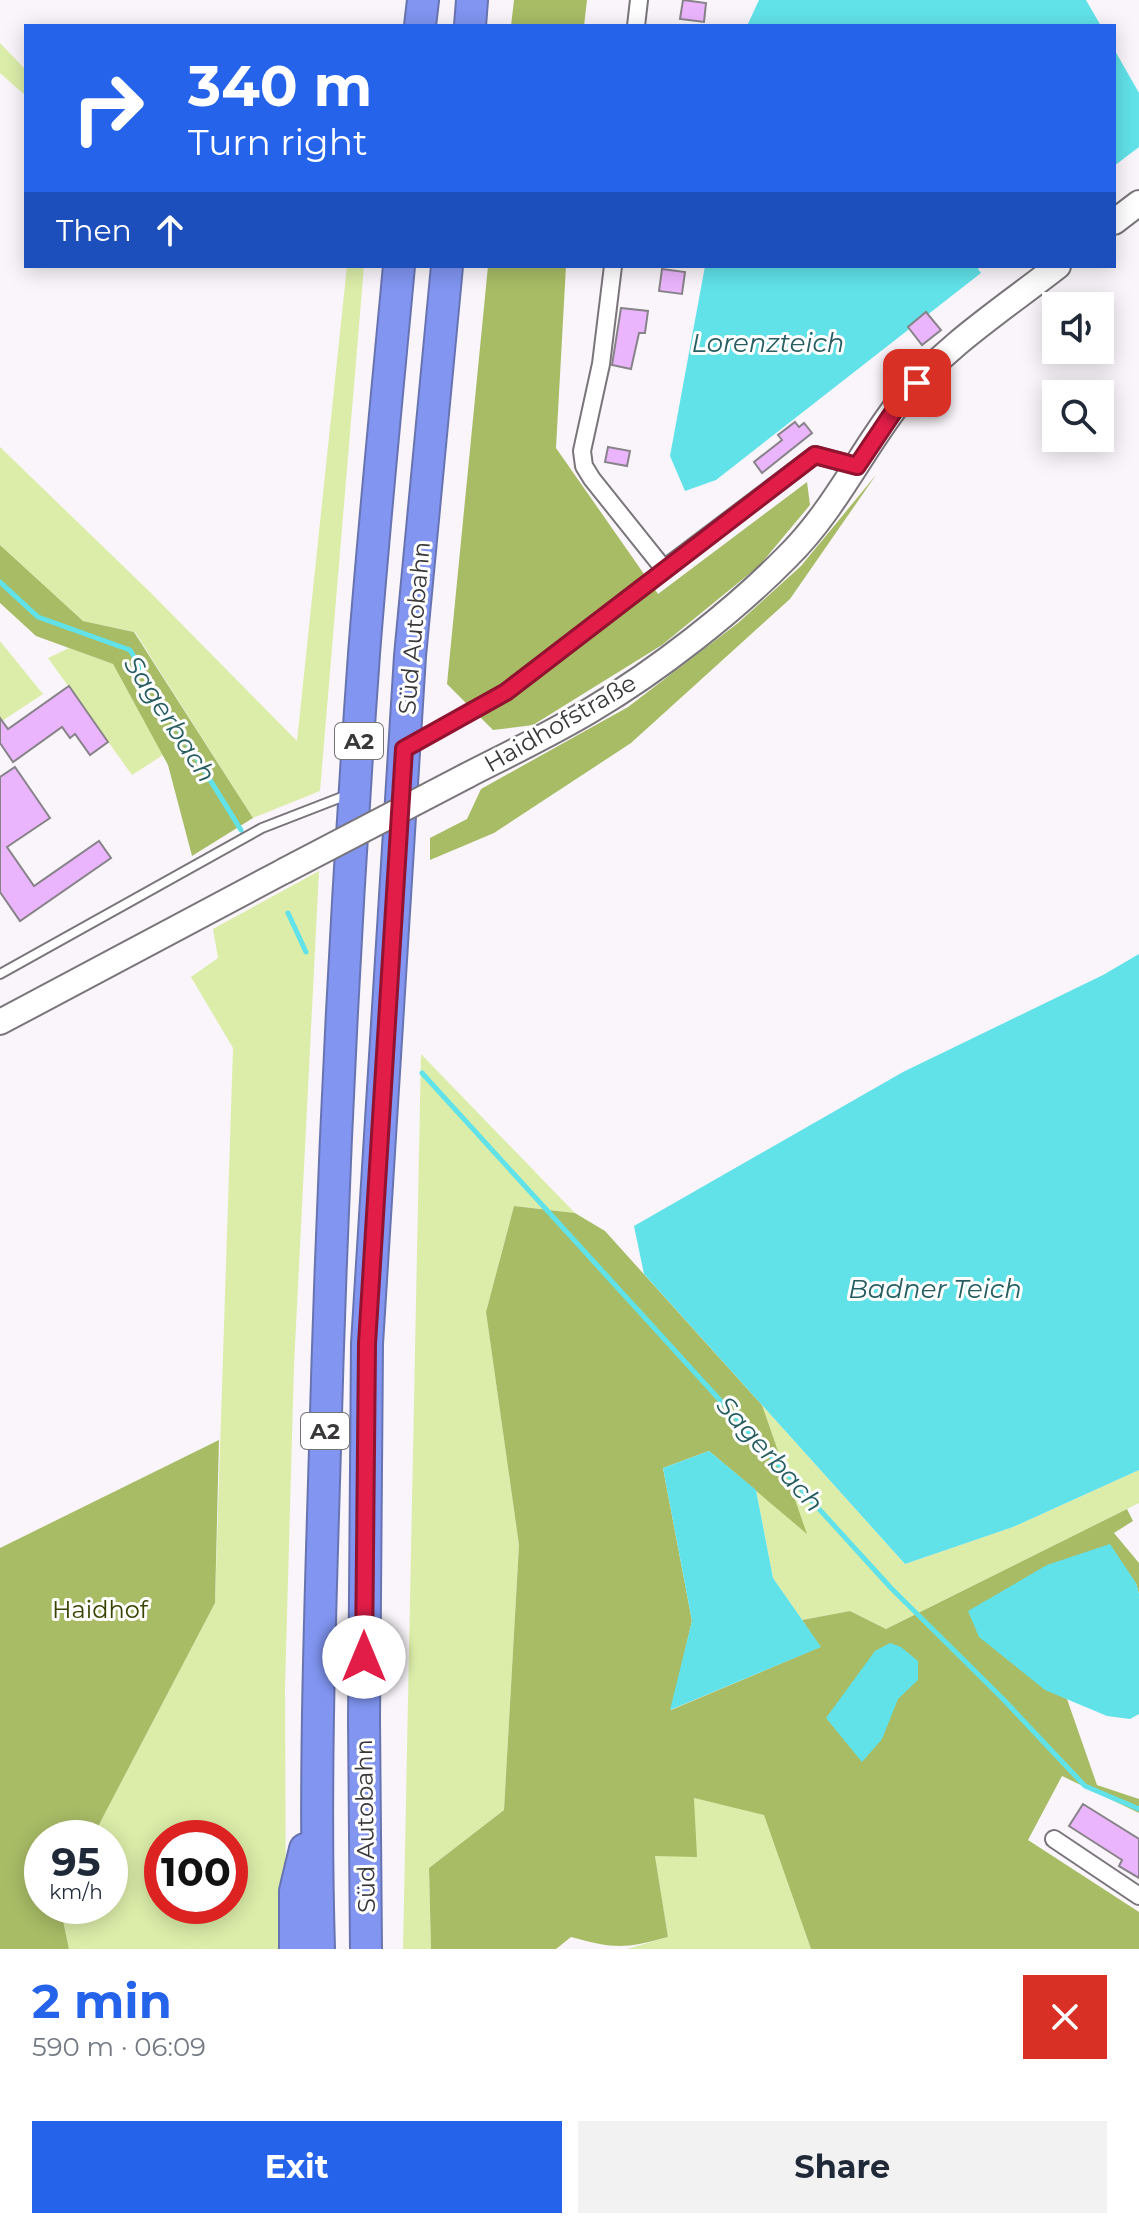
<!DOCTYPE html>
<meta charset="utf-8">
<style>
body{margin:0;font-family:Montserrat,sans-serif;background:#f2f2f3;color:#1f2937;height:100vh;display:flex;flex-direction:column;font-size:30px;white-space:nowrap}
*{box-sizing:border-box;margin:0}
p{font-size:26px;color:#747a83}
.icon{flex:none;width:44px;height:44px;fill:none;stroke:currentColor;stroke-width:2;stroke-linecap:round;stroke-linejoin:round}
.map{position:relative;height:1949px;overflow:hidden}
.side{display:flex;flex-direction:column;background:#fff;flex:1}
.side>*{flex:none}
.guide{position:absolute;left:24px;top:24px;width:1092px;height:244px;border-radius:0px;box-shadow:0 4px 20px #0003;background:#2563eb;color:#fff;overflow:hidden}
.controls{position:absolute;left:1042px;top:292px;display:grid;gap:16px}
.controls a{display:grid;place-items:center;width:72px;height:72px;border-radius:0px;background:#fff;box-shadow:0 4px 20px #0003;font-size:40px}
.speed{position:absolute;left:24px;top:1820px;display:flex;gap:16px;font-size:40px;font-weight:700;text-align:center}
.speed>*{display:grid;place-content:center;width:104px;height:104px;border-radius:50%;background:#fff;box-shadow:0 4px 20px #0003;line-height:1}
.speed small{font-size:20px;font-weight:400}
.speed .limit{border:12px solid #d22;background:#fff;color:#111}
.pin{position:absolute;display:grid;place-items:center;width:68px;height:68px;color:#fff;margin:-34px;border-radius:16px;box-shadow:0 4px 12px #0006}
.me{position:absolute;width:88px;margin:-44px;rotate:0deg;stroke-linejoin:round;filter:drop-shadow(0 0 6px #0008)}
.turn{display:flex;align-items:center;gap:28px;height:168px;padding:0 32px;font-size:36px}
.turn .icon{width:104px;height:104px;stroke-width:2.5}
.turn b{display:block;font-size:56px;line-height:68px}
.then{display:flex;align-items:center;height:76px;padding:0 32px;background:#0003;gap:16px;font-size:30px}
.round{display:grid;place-items:center;flex:none;width:84px;height:84px;border-radius:0px;background:#f2f2f3}
.overview{display:flex;align-items:center;justify-content:space-between;height:136px;padding:0 32px}
h1{font-size:48px;font-weight:700;line-height:60px;color:#2563eb}
.button{display:flex;gap:16px;margin-top:auto;padding:16px 32px}
.button a{flex:1;height:92px;border-radius:0px;background:#2563eb;color:#fff;font-size:32px;font-weight:700;line-height:92px;text-align:center}
.button a+a{background:#f2f2f3;color:#1f2937}
.map>svg:first-child{display:block}
</style>
<div class="map">
<svg width="1139" height="1949" viewBox="0 0 1139 1949">
<rect width="100%" height="100%" fill="#f9f5fa"/>
<path fill="#dceda9" fill-rule="evenodd" d="M0,43L26,70V96L0,73Z
M347,266H364L320,791L253,818L135,632L83,621L0,545V447L151,593L297,741Z
M0,641L43,694L2,721L0,718Z
M69,648L113,664L163,755L132,775L48,658Z
M319,871L294,1365L285,1688L286,1949H69L60,1906H110V1838H92L215,1603L233,1048L191,977L218,958L213,929ZM162,1838H230V1906H162Z
M421,1054L575,1213L514,1206L486,1312L519,1545L504,1810L429,1868L431,1949H403Z
M762,1405L905,1564L1013,1527L1139,1470V1503L886,1629L850,1611L802,1620L773,1578L756,1490L806,1533Z
M694,1798L764,1814L811,1949H627L668,1937L655,1856Z"/>
<path fill="#a8bc66" d="M514,0H587L584,26H511Z
M488,266H566L556,448L658,594L807,482L810,505L760,565L662,645L533,725L493,730L447,684Z
M876,475L790,599L631,743L494,833L430,860V838L467,819L481,789L628,707L738,623L801,566Z
M0,545L83,621L134,632L253,818L192,856L168,765L113,664L36,636L0,603Z
M514,1206L575,1213L605,1231L762,1405L807,1534L709,1451L663,1468L692,1621L671,1710L820,1647L802,1620L850,1611L886,1629L1127,1509L1133,1521L1114,1533L1139,1563V1594L1136,1583L1045,1689L1067,1699L1097,1785L1139,1799V1813L1062,1776L1028,1840L1139,1912V1949H811L764,1815L694,1798L697,1857L655,1856L668,1937C624,1949 615,1949 571,1937L556,1949H431L429,1868L504,1810L519,1545L486,1312Z
M219,1440L215,1603L92,1838H42V1906H60L69,1949H0V1548Z"/>
<path fill="#61e2e9" d="M759,0H1086L1101,26H747Z
M1114,49L1139,93V147L1114,166Z
M705,266H981L978,269L981,273L716,480L685,491L670,456Z
M1139,954V1470L1013,1527L905,1564L644,1274L634,1226L903,1072L1103,975Z
M709,1451L756,1490L773,1578L821,1647L670,1710L692,1621L663,1468Z
M1110,1544L1136,1583L1139,1594V1714L1130,1719L1107,1716L1045,1690L979,1637L968,1611L1047,1565Z
M890,1643L901,1647L918,1661V1680L898,1699L882,1739L862,1762L826,1718L875,1651Z"/>
<g fill="none" stroke-linecap="round" stroke-linejoin="round">
<path stroke="#61e2e9" stroke-width="5" d="M0,582L38,617L130,650L241,830
M288,913L306,952
M422,1073L891,1588L1002,1698L1085,1786L1139,1809"/>
</g>
<path fill="#ebb5fd" stroke="#878388" stroke-width="2" d="M683,0L706,3L704,22L680,19Z
M662,269L685,272L682,294L659,291Z
M621,308L648,311L645,333H639L631,369L612,365Z
M926,312L941,330L922,345L908,327Z
M795,422L799,427L804,423L812,433L762,473L754,462L782,440L778,435Z
M608,447L630,451L627,466L605,462Z
M69,686L108,742L90,755L75,734L70,738L62,727L13,762L0,743V718L8,729Z
M15,767L50,818L7,847L34,886L99,841L111,858L20,921L0,892V777Z
M1083,1804L1139,1839V1878L1119,1866L1122,1860L1069,1826Z"/>
<g fill="none" stroke-linecap="round" stroke-linejoin="round">
<g stroke="#79757a" stroke-width="12">
<path id="lane" d="M412,745L506,692L664,569
M0,974L262,828L347,795"/>
</g>
<g stroke="#79757a" stroke-width="20">
<path id="street" d="M636,26L639,0
M613,266L601,364L582,451L584,466L592,479L664,569L815,455L857,466
M1054,1839L1139,1896"/>
</g>
<g stroke="#79757a" stroke-width="28">
<path id="secondary" d="M1114,222L1139,203
M468,775C509,754 551,734 591,710C657,671 734,611 787,557C834,511 861,451 901,400C942,348 1007,306 1058,266
M0,1022L284,871"/>
</g>
<g stroke="#6874b1" stroke-width="34">
<path id="highway" d="M420,26L423,0
M470,26L472,0
M295,1949V1891L305,1849
M319,1949C314,1783 320,1616 325,1449C332,1184 345,919 364,654C374,525 387,395 399,266
M366,1949L364,1720L367,1344L410,656L447,266"/>
</g>
<use href="#lane" stroke="#fff" stroke-width="8"/>
<use href="#street" stroke="#fff" stroke-width="16"/>
<use href="#secondary" stroke="#fff" stroke-width="24"/>
<use href="#highway" stroke="#8195f1" stroke-width="30"/>
<g stroke="#79757a" stroke-width="28" stroke-linecap="butt">
<path id="secondary-bridge" d="M284,871L468,775"/>
</g>
<use href="#secondary-bridge" stroke="#fff" stroke-width="24"/>
</g>
<g fill="none" stroke-linecap="round" stroke-linejoin="round">
<g stroke="#92132f" stroke-width="20">
<path id="route" d="M364,1657L367,1344L404,749L506,692L815,455L857,466L902,399L917,383"/>
</g>
<use href="#route" stroke="#e11d48" stroke-width="14"/>
</g>
<g text-anchor="middle" dominant-baseline="central" stroke-width="6" stroke-linejoin="round" paint-order="stroke">
<g fill="#fff" stroke="#757475" stroke-width="2">
<rect x="335" y="723" width="48" height="36" rx="6"/>
<rect x="301" y="1413" width="48" height="36" rx="6"/>
</g>
<g font-size="22" font-weight="bold" fill="#3a383a">
<text x="359" y="741">A2</text>
<text x="325" y="1431">A2</text>
</g>
<g font-size="24" fill="#3a383a" stroke="#fff">
<text transform="translate(414 628) rotate(-85)">Süd Autobahn</text>
<text transform="translate(560 723) rotate(-30)">Haidhofstraße</text>
<text transform="translate(365 1826) rotate(-91)">Süd Autobahn</text>
</g>
<g font-size="24" fill="#384400" stroke="#fff">
<text x="100" y="1609">Haidhof</text>
</g>
<g font-size="26" font-style="italic" fill="#275e61" stroke="#fff">
<text x="768" y="343">Lorenzteich</text>
<text transform="translate(170 719) rotate(57)">Sagerbach</text>
<text x="935" y="1289">Badner Teich</text>
<text transform="translate(770 1454) rotate(48)">Sagerbach</text>
</g>
</g>
</svg>
<div class="controls">
<a><svg class="icon" aria-label="sound" viewBox="0 0 24 24"><path d="M4 9h4l5-4v14l-5-4H4zM17 9q2 3 0 6"/></svg></a>
<a><svg class="icon" aria-label="search" viewBox="0 0 24 24"><circle cx="10" cy="10" r="6"/><path d="M15 15l6 6"/></svg></a>
</div>
<div class="speed"><div>95<small>km/h</small></div><div class="limit">100</div></div>
<div class="pin" style="left:917px;top:383px;background:#d93025"><svg class="icon" aria-label="arrive" viewBox="0 0 24 24"><path d="M6 21V4h12l-3 4 3 4H6"/></svg></div>
<svg class="me" style="left:364px;top:1657px" viewBox="-20 -20 40 40"><circle r="19" fill="#fff"/><path d="M0-13L10 11 0 6-10 11z" fill="#e11d48"/></svg>
<div class="guide">
<div class="turn"><svg class="icon" aria-label="right" viewBox="0 0 24 24"><path d="M7 20v-9h11M14 6l5 5-5 5"/></svg><div><b>340 m</b>Turn right</div></div>
<div class="then">Then<svg class="icon" aria-label="ahead" viewBox="0 0 24 24"><path d="M12 20V5M6 11l6-6 6 6"/></svg></div>
</div>
</div>
<section class="side">
<div class="overview"><div><h1>2 min</h1><p>590 m · 06:09</p></div><a class="round" style="background:#d93025;color:#fff"><svg class="icon" aria-label="close" viewBox="0 0 24 24"><path d="M6 6l12 12M18 6L6 18"/></svg></a></div>
<div class="button"><a>Exit</a><a>Share</a></div>
</section>
